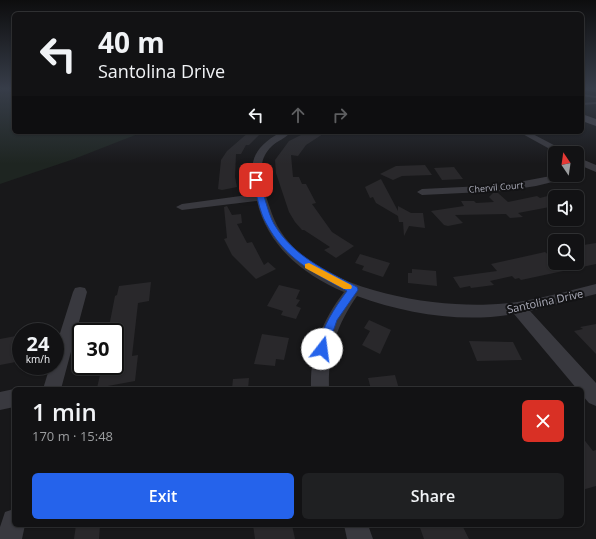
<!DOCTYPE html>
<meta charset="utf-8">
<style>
body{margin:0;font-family:"Open Sans",sans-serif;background:#1f2022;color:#f1f3f6;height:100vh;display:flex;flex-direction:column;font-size:15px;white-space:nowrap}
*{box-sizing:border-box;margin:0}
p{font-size:13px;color:#9c9ea0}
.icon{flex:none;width:22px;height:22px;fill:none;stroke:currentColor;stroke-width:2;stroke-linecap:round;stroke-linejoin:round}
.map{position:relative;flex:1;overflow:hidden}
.details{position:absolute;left:12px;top:387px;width:572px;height:140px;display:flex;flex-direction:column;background:#121214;border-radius:6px;box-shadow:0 1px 3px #0004,0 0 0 1px #313234}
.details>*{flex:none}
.hud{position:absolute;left:12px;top:12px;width:572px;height:122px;border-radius:6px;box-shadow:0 1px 3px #0004,0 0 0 1px #313234;background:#121214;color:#f1f3f6;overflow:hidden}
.needle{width:26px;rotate:347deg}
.fabs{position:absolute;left:548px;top:146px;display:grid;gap:8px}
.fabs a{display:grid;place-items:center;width:36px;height:36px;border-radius:6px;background:#121214;box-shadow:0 1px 3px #0004,0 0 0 1px #313234;font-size:20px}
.speed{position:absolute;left:12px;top:323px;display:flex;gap:8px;font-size:20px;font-weight:700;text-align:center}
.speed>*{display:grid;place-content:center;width:52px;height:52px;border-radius:50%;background:#121214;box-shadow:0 1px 3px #0004,0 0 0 1px #313234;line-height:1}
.speed small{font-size:10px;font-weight:400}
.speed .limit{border:2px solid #111;border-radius:6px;background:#fff;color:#111}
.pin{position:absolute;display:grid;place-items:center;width:34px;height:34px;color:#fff;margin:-17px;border-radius:8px;box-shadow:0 2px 6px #0006}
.me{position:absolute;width:44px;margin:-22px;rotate:15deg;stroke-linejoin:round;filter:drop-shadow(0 0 3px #0008)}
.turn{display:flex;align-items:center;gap:14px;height:84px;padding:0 20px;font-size:18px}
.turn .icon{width:52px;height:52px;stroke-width:2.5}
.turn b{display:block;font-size:28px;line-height:34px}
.lanes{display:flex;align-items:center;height:38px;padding:0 20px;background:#0003;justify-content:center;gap:20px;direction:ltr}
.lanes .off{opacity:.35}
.round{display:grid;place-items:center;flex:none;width:42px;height:42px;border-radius:6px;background:#1f2022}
.overview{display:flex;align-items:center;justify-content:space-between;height:68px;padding:0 20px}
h1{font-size:24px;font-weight:600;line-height:30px}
.cta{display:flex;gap:8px;margin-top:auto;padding:8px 20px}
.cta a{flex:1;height:46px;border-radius:6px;background:#2563eb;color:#fff;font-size:16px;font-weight:600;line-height:46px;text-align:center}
.cta a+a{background:#1f2022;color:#f1f3f6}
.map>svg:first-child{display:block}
</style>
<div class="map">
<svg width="596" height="539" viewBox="0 0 596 539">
<rect width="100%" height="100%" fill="#18181a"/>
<path fill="#1e2521" d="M0,89H14V132H143L74,159L0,184Z"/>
<path fill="#29282b" d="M249,132H262L249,145H246L241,154H236L235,177L237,187L222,190L218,189L221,160L227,151Z
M307,132H326L306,145L298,156L291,155L293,177H299L302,184H306L316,203L312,204L332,232L354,246L336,258L324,250L330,247L304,230H302L295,222L289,212L276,173L275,160L289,141Z
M425,165L432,175L402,176L393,180L380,174L396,166Z
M454,167L463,179L442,180L434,168Z
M381,179L398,211V206L411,213H423L425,228L409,226L404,236L403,222H399L398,216L376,203L373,197L370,198L365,187Z
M493,193H498L508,202L537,196L540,198L555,194V206L518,213L523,217L510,218L506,214L455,215L463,223L448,226L444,225L431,211L464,206L461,201H474L476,203L494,202L489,197Z
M227,206L232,215L241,214L242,223L237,224L247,243L252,242L264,265L268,262L276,269L256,279L232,255L224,239L227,238L224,207Z
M596,243V264L521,280L519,278L515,279L512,276L490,281L494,285L471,288L470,286L460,288L453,277L497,271L491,264L545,252L555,260V263H577V246Z
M360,254L390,263L383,277L362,270L364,266L355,263Z
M412,269L436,271L437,286L408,283V273H412Z
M151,282L149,301L138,303L132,356L138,355L135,381L97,388L102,366H115V332H108L115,296L117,295L119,286Z
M279,285L300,290L296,299L300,300L296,306L301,308L296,319L281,315L283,311L267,306Z
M369,320L391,330L380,354L362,345L370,331L364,328Z
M596,324V354L574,331L583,329L580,327Z
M262,334L289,338L284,360L276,359L275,366L254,364Z
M21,335V361L0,365V339Z
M469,341L513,342L522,360L477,361Z
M395,375L399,389H371L368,378Z
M249,378L248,389H232L233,379Z
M582,437L593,451L596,450V486L582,490Z
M76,525H100L99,539H74Z
M253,525H292L295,539H255Z
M419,525H462L469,539H424Z"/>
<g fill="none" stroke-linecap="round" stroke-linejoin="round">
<path fill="#39393f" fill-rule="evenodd" d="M582,89L596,90V92L583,90Z
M582,94L596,96V98L582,96Z
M596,102V104L582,105V103Z"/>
<path fill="#39393f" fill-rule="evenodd" d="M281,132H291C286,138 277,141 272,146C252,164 265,193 272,214C299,289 430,309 498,304C531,302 564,292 596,284V294L530,311L596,383V406L589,403L582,395V389H577L514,314C462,323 406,314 357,296C336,326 328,353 329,389H311C310,352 321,322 344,292C303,275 267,245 257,201L182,210L176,207L182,204L255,194C248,163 252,148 281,132Z
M519,132H529L569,153H557Z
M577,157L596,165V172L577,164Z
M556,175H574L573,177L536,186L503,191L422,195L417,192L422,189L503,185Z
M80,287L85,288L87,292L61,389H43L50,366H55V349L73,292L75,288Z
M14,389V407L0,410V392Z
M14,509V525H25L22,539H0V527L5,512Z
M344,525H368L373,539H347Z"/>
<path fill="#47474f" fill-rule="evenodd" d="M582,114L596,119V126L582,121Z"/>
</g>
<linearGradient id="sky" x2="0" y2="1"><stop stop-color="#0d0d0e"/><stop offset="0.54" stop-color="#373d49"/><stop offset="1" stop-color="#373d49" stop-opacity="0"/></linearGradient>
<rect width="596" height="164" fill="url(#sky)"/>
<path fill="#2563eb" stroke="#184099" d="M256,177L259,180C264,193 267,211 274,224C293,256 325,270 357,287L358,290L337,320L326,352H318L317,349C323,326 333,310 347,291C314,273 285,259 266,223C259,211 257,193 252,180Z"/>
<path fill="#f59e0b" d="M309,263L351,285L352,287L351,289H344L305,268V264Z"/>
<g text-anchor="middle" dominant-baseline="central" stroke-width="4" stroke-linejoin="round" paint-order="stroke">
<g font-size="9" fill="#abacb9" stroke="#131315">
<text transform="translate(496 187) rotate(-5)">Chervil Court</text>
</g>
<g font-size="11" fill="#abacb9" stroke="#131315">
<text transform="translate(545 301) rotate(-12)">Santolina Drive</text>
</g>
</g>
</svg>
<div class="fabs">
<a><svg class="needle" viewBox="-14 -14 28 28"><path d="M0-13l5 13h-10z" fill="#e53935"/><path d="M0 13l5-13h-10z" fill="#9c9ea0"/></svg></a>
<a><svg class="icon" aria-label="sound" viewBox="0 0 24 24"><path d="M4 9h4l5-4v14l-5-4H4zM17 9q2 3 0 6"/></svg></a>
<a><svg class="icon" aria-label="search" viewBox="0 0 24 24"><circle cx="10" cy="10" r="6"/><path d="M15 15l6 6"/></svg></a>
</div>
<div class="speed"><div>24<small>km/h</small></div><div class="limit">30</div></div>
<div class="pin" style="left:256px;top:180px;background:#d93025"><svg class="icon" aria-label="arrive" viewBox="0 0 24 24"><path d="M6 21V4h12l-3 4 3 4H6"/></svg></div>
<svg class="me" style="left:322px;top:349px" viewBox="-20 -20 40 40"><circle r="19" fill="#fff"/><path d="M0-13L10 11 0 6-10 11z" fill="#2563eb"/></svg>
<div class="hud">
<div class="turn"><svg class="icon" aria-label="left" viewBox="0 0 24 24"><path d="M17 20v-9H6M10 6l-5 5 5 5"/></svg><div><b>40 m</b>Santolina Drive</div></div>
<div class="lanes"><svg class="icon" aria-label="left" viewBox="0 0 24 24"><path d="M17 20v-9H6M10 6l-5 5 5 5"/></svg><svg class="icon off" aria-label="ahead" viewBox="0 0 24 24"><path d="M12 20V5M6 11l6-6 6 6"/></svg><svg class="icon off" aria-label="right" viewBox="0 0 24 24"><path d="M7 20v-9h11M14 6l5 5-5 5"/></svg></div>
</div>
<section class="details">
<div class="overview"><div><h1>1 min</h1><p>170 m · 15:48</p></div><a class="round" style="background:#d93025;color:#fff"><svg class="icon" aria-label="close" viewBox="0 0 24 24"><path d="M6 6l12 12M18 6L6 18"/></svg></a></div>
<div class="cta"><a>Exit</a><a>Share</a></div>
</section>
</div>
